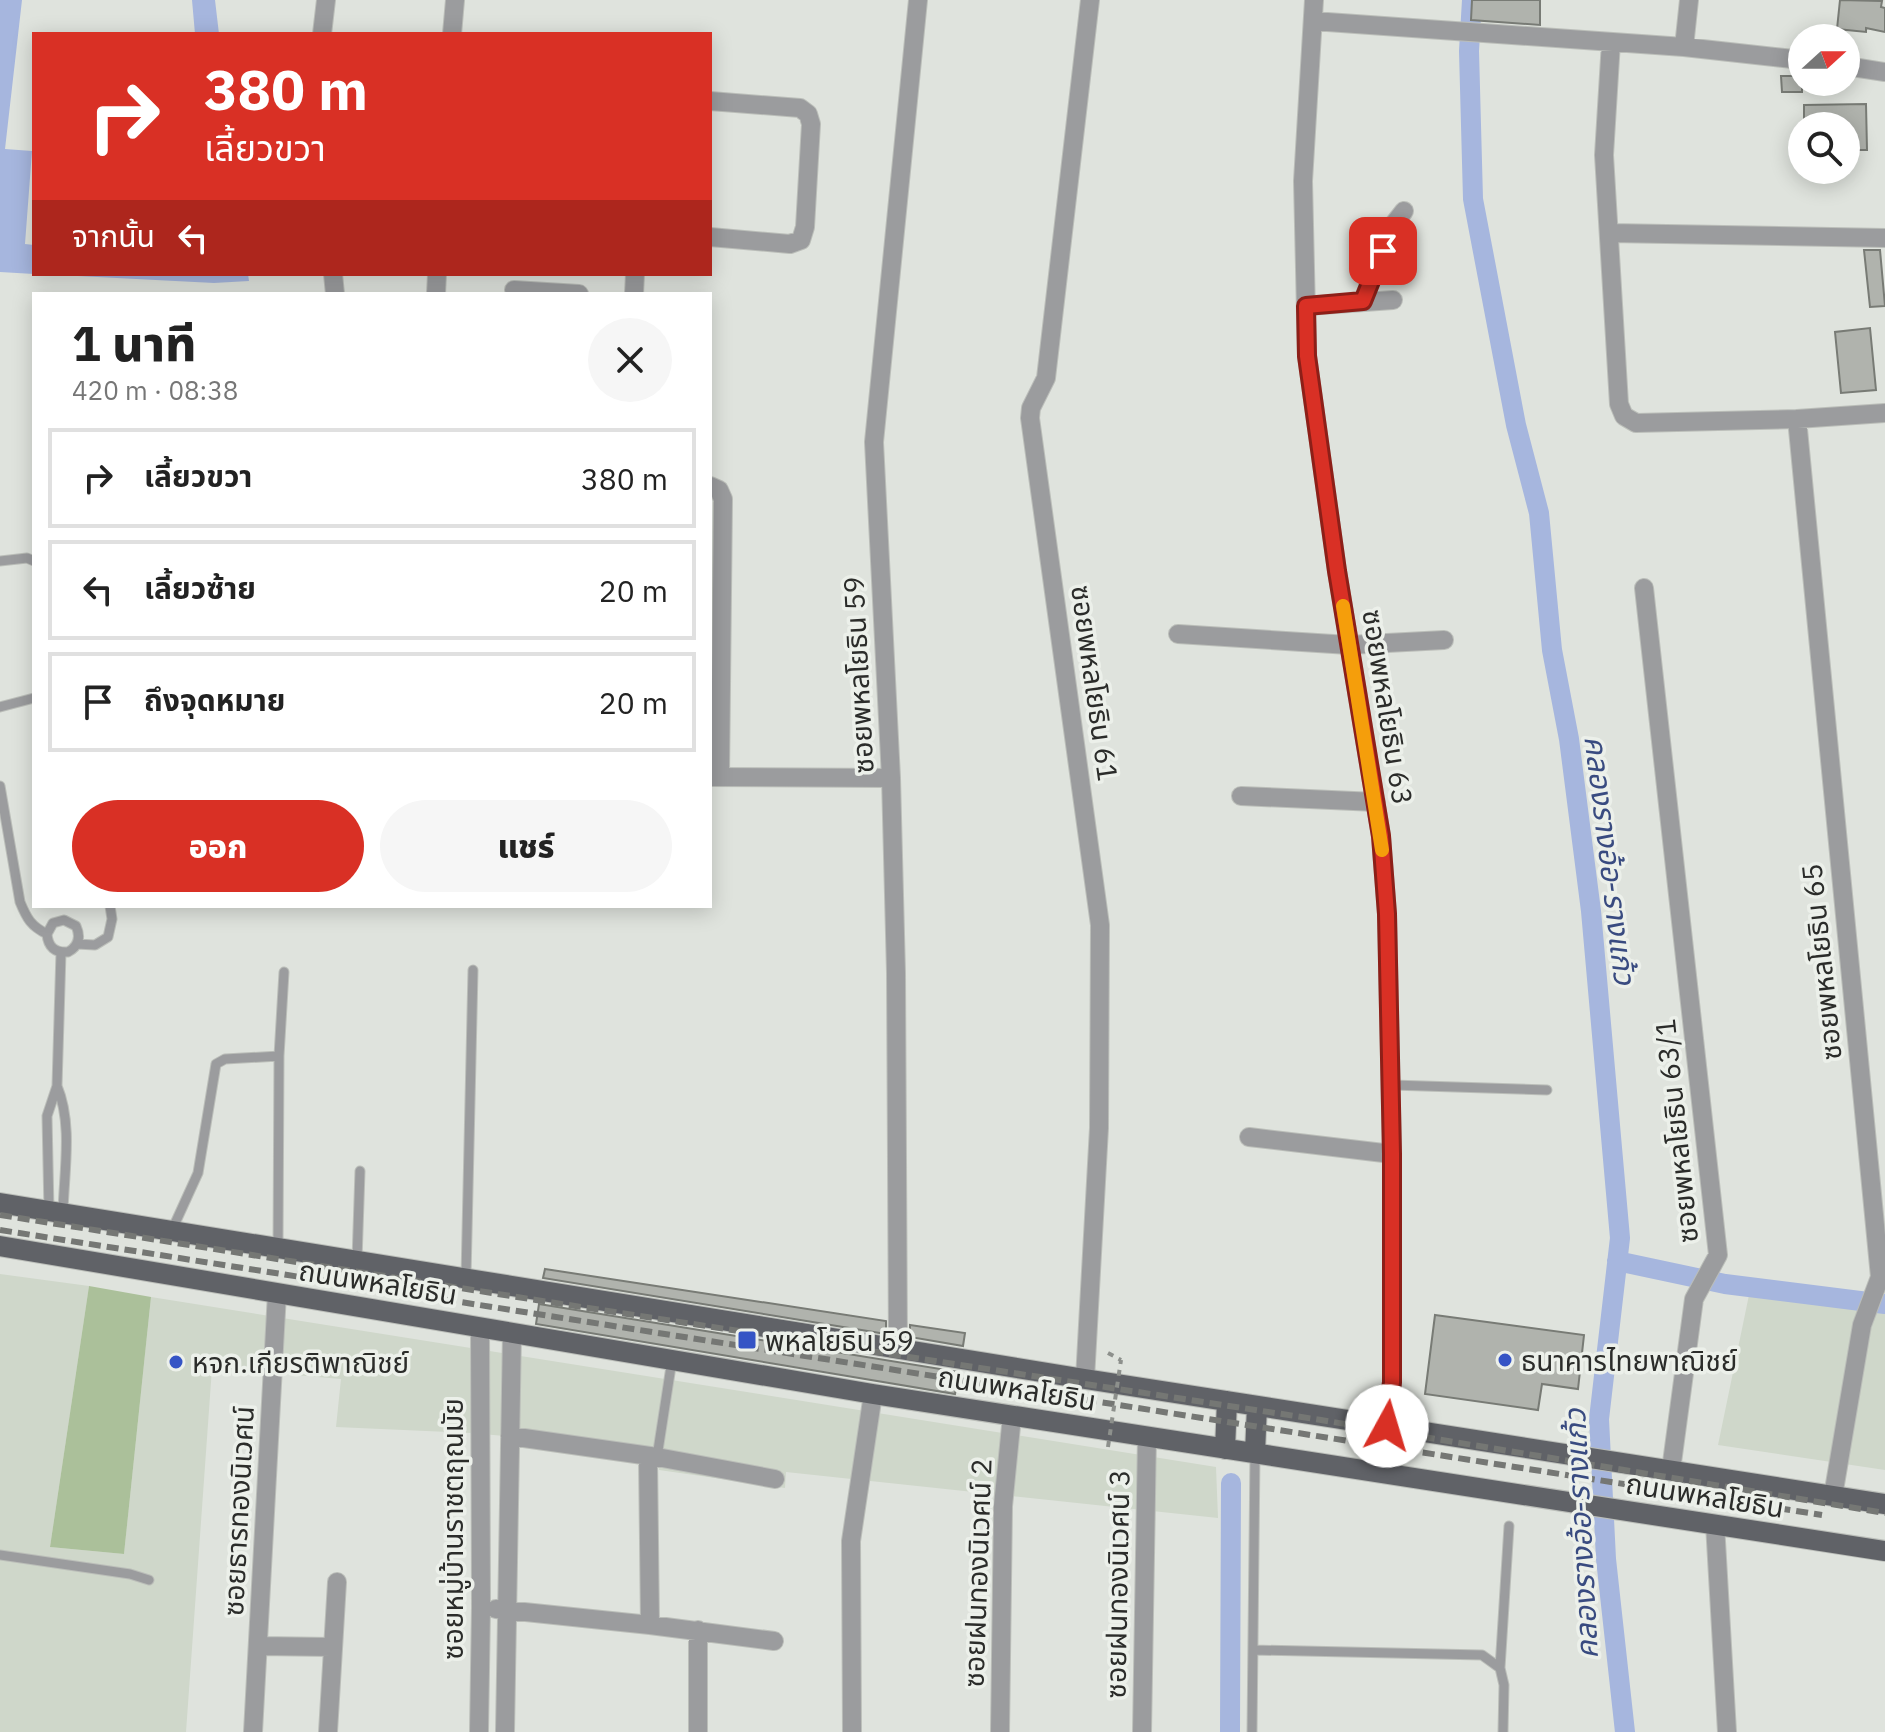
<!DOCTYPE html>
<html lang="th">
<meta charset="utf-8">
<style>
body{margin:0;font-family:"IBM Plex Sans","Noto Sans Thai",sans-serif;background:#f6f6f6;color:#222;height:100vh;display:flex;flex-direction:column;font-size:30px;white-space:nowrap}
*{box-sizing:border-box;margin:0}
p{font-size:26px;color:#767676}
.icon{flex:none;width:44px;height:44px;fill:none;stroke:currentColor;stroke-width:2;stroke-linecap:round;stroke-linejoin:round}
.map{position:relative;flex:1;overflow:hidden}
.sheet{position:absolute;left:32px;top:292px;width:680px;height:616px;display:flex;flex-direction:column;background:#fff;border-radius:0px;box-shadow:0 4px 20px #0003}
.sheet>*{flex:none}
.top-card{position:absolute;left:32px;top:32px;width:680px;height:244px;border-radius:0px;box-shadow:0 4px 20px #0003;background:#d93025;color:#fff;overflow:hidden}
.needle{width:52px;rotate:69deg}
.fabs{position:absolute;left:1788px;top:24px;display:grid;gap:16px}
.fabs a{display:grid;place-items:center;width:72px;height:72px;border-radius:50%;background:#fff;box-shadow:0 4px 20px #0003;font-size:40px}
.pin{position:absolute;display:grid;place-items:center;width:68px;height:68px;color:#fff;margin:-34px;border-radius:16px;box-shadow:0 4px 12px #0006}
.me{position:absolute;width:88px;margin:-44px;rotate:6deg;stroke-linejoin:round;filter:drop-shadow(0 0 6px #0008)}
.turn{display:flex;align-items:center;gap:28px;height:168px;padding:0 40px;font-size:36px}
.turn .icon{width:104px;height:104px;stroke-width:2.5}
.turn b{display:block;font-size:56px;line-height:68px}
.then{display:flex;align-items:center;height:76px;padding:0 40px;background:#0003;gap:16px;font-size:30px}
.round{display:grid;place-items:center;flex:none;width:84px;height:84px;border-radius:42px;background:#f6f6f6}
.headline{display:flex;align-items:center;justify-content:space-between;height:136px;padding:0 40px}
h1{font-size:48px;font-weight:800;line-height:60px}
.cta{display:flex;gap:16px;margin-top:auto;padding:16px 40px}
.cta a{flex:1;height:92px;border-radius:48px;background:#d93025;color:#fff;font-size:32px;font-weight:800;line-height:92px;text-align:center}
.cta a+a{background:#f6f6f6;color:#222}
ul{padding:0;list-style:none}
li{display:flex;align-items:center;gap:24px;height:100px;margin:0 16px 12px;padding:0 24px;border:4px solid #e0e0e0;border-radius:0px}
li div{flex:1}
li b{display:block;font-size:30px}
li em{font-style:normal}
.map>svg:first-child{display:block}
</style>
<div class="map">
<svg width="1885" height="1732" viewBox="0 0 1885 1732">
<rect width="100%" height="100%" fill="#dfe3dd"/>
<path fill="#cfd7ca" d="M0,1274L89,1286L50,1547L124,1554L151,1297L1216,1467L1218,1518L786,1472L785,1488L659,1470L658,1450L471,1433L336,1427L341,1379L212,1368L186,1732H0Z
M1749,1295L1885,1311V1470L1718,1445Z"/>
<path fill="#abc09a" d="M89,1286L151,1297L124,1554L50,1547Z"/>
<path fill="#a6b6de" d="M0,0H22L5,149L32,151L25,244L34,245V274L0,272Z
M192,0H215L219,34H195Z
M39,274H248L249,281L214,283Z"/>
<g fill="none" stroke-linecap="round" stroke-linejoin="round">
<path stroke="#a6b6de" stroke-width="20" d="M1472,0L1469,51L1473,199L1516,425L1539,513L1552,650L1569,739L1591,911L1620,1238L1599,1419L1606,1559L1625,1732
M1617,1261L1725,1284L1885,1304
M1230,1732L1231,1483"/>
</g>
<path fill="#b0b3ad" stroke="#787b75" stroke-width="2" d="M1472,0H1540V25L1471,20Z
M1840,0L1882,1L1881,7L1885,8V32L1866,28V32L1837,29Z
M1781,76H1802V92H1782Z
M1866,104L1867,150H1846V126H1804V105Z
M1864,250H1880L1885,306L1870,307Z
M1870,328L1876,390L1841,393L1835,332Z
M545,1269L886,1321V1334L543,1278Z
M539,1304L959,1372L955,1394L536,1324Z
M1435,1315L1584,1335L1578,1389L1542,1384L1538,1410L1425,1394Z
M910,1325L965,1333L963,1346L910,1337Z"/>
<g fill="none" stroke-linecap="round" stroke-linejoin="round">
<g stroke="#bbbeb9" stroke-width="11">
<path id="lane" d="M0,561L27,558L34,561
M0,707L34,698
M0,786L20,902C27,919 31,926 47,934C48,947 55,953 68,952C79,946 81,937 76,926L64,920L53,923L47,934
M77,944L95,945L108,937L112,919L110,906
M1392,1085L1547,1090
M57,1086C73,1124 64,1172 63,1212
M49,1211L47,1116L57,1086L61,952
M172,1230L198,1173L216,1064L225,1059L279,1056L284,972
M278,1246L279,1056
M357,1260L360,1171
M466,1277L473,970
M657,1457L672,1360
M0,1555L130,1574L149,1580
M1253,1650L1482,1655L1500,1668L1504,1685L1503,1732
M1500,1668L1509,1526
M1252,1732L1255,1453"/>
</g>
<g stroke="#bbbeb9" stroke-width="20">
<path id="street" d="M1314,0L1303,181L1307,356L1337,571L1381,836L1387,914L1392,1154V1382L1387,1426
M1313,21L1684,47L1802,60
M322,34L326,0
M452,34L455,0
M1611,42L1604,155L1619,404L1624,416L1636,423L1797,419L1885,413
M1684,47L1689,0
M1846,66L1885,72
M710,101L800,108L808,114L811,124L805,227L801,240L790,244L710,237
M1610,233L1885,238
M333,274L335,294
M514,290L579,294
M436,294L437,274
M634,294L635,274
M1363,301L1390,229L1404,211
M1306,306L1393,300
M1797,419L1880,1277L1862,1325L1833,1496
M710,486L719,490L723,499L720,777
M1644,588L1718,1255L1694,1299L1671,1470
M1178,634L1349,645L1444,640
M710,777L891,778
M1241,796L1376,802
M1249,1137L1392,1154
M898,1349L896,973L891,778L874,442L918,0
M1085,1379L1099,1128L1100,925L1030,418L1031,408L1046,378L1090,0
M510,1436L657,1457L775,1479
M648,1456L650,1625
M1715,1524L1727,1732
M496,1609L650,1625L774,1641
M259,1646L332,1647
M253,1732L277,1293
M328,1732L337,1582
M479,1732L481,1607L480,1327
M505,1732L512,1333
M698,1732V1630
M852,1732L851,1541L873,1394
M1000,1732L1003,1506L1012,1416
M1142,1732L1147,1436"/>
</g>
<g stroke="#bbbeb9" stroke-width="22">
<path id="primary" d="M0,1203L1085,1379L1885,1504
M0,1246L873,1394L1885,1551
M1225,1449L1227,1401
M1255,1453L1257,1406"/>
</g>
<path stroke="#8d908c" stroke-width="4" stroke-dasharray="6 6" stroke-linecap="butt" d="M1108,1353L1121,1360"/>
<use href="#lane" stroke="#9b9c9e" stroke-width="9"/>
<use href="#street" stroke="#9b9c9e" stroke-width="18"/>
<use href="#primary" stroke="#606267" stroke-width="20"/>
<path stroke="#757774" stroke-width="6" stroke-dasharray="12 6" stroke-linecap="butt" d="M0,1215L536,1300L1321,1420L1885,1513
M0,1230L1822,1515"/>
<path stroke="#8d908c" stroke-width="4" stroke-dasharray="6 6" stroke-linecap="butt" d="M1108,1447L1121,1360"/>
</g>
<g fill="none" stroke-linecap="round" stroke-linejoin="round">
<g stroke="#8d1f18" stroke-width="20">
<path id="route" d="M1383,251L1363,301L1306,306L1307,356L1337,571L1381,836L1387,914L1392,1154V1382L1387,1426"/>
</g>
<use href="#route" stroke="#d93025" stroke-width="14"/>
<path stroke="#f59e0b" stroke-width="14" d="M1343,606L1382,850"/>
</g>
<g fill="#3554c5" stroke="#ecf0ea" stroke-width="3">
<rect x="737" y="1330" width="20" height="20" rx="4"/>
<circle cx="1505" cy="1360" r="8"/>
<circle cx="176" cy="1362" r="8"/>
</g>
<g text-anchor="middle" dominant-baseline="central" stroke-width="7" stroke-linejoin="round" paint-order="stroke">
<g font-size="28" fill="#2b2c2a" stroke="#ecf0ea">
<text transform="translate(858 675) rotate(-93)">ซอยพหลโยธิน 59</text>
<text transform="translate(1095 683) rotate(82)">ซอยพหลโยธิน 61</text>
<text transform="translate(1388 707) rotate(81)">ซอยพหลโยธิน 63</text>
<text transform="translate(1821 962) rotate(-96)">ซอยพหลโยธิน 65</text>
<text transform="translate(1676 1131) rotate(-96)">ซอยพหลโยธิน 63/1</text>
<text transform="translate(378 1282) rotate(9)">ถนนพหลโยธิน</text>
<text transform="translate(1017 1388) rotate(9)">ถนนพหลโยธิน</text>
<text transform="translate(1705 1495) rotate(9)">ถนนพหลโยธิน</text>
<text transform="translate(238 1511) rotate(-87)">ซอยธารทองนิเวศน์</text>
<text transform="translate(452 1529) rotate(-90)">ซอยหมู่บ้านราชตฤณมัย</text>
<text transform="translate(977 1573) rotate(-88)">ซอยฝนทองนิเวศน์ 2</text>
<text transform="translate(1117 1584) rotate(-89)">ซอยฝนทองนิเวศน์ 3</text>
</g>
<g font-size="28" fill="#2b2c2a" stroke="#ecf0ea" text-anchor="start">
<text x="765" y="1340">พหลโยธิน 59</text>
<text x="1521" y="1360">ธนาคารไทยพาณิชย์</text>
<text x="192" y="1362">หจก.เกียรติพาณิชย์</text>
</g>
<g font-size="30" font-style="italic" fill="#394b80" stroke="#ecf0ea">
<text transform="translate(1611 860) rotate(83)">คลองรางอ้อ-รางแก้ว</text>
<text transform="translate(1580 1534) rotate(-93)">คลองรางอ้อ-รางแก้ว</text>
</g>
</g>
</svg>
<div class="fabs">
<a><svg class="needle" viewBox="-14 -14 28 28"><path d="M0-13l5 13h-10z" fill="#e53935"/><path d="M0 13l5-13h-10z" fill="#767676"/></svg></a>
<a><svg class="icon" aria-label="search" viewBox="0 0 24 24"><circle cx="10" cy="10" r="6"/><path d="M15 15l6 6"/></svg></a>
</div>
<div class="pin" style="left:1383px;top:251px;background:#d93025"><svg class="icon" aria-label="arrive" viewBox="0 0 24 24"><path d="M6 21V4h12l-3 4 3 4H6"/></svg></div>
<svg class="me" style="left:1387px;top:1426px" viewBox="-20 -20 40 40"><circle r="19" fill="#fff"/><path d="M0-13L10 11 0 6-10 11z" fill="#d93025"/></svg>
<div class="top-card">
<div class="turn"><svg class="icon" aria-label="right" viewBox="0 0 24 24"><path d="M7 20v-9h11M14 6l5 5-5 5"/></svg><div><b>380 m</b>เลี้ยวขวา</div></div>
<div class="then">จากนั้น<svg class="icon" aria-label="left" viewBox="0 0 24 24"><path d="M17 20v-9H6M10 6l-5 5 5 5"/></svg></div>
</div>
<section class="sheet">
<div class="headline"><div><h1>1 นาที</h1><p>420 m · 08:38</p></div><a class="round"><svg class="icon" aria-label="close" viewBox="0 0 24 24"><path d="M6 6l12 12M18 6L6 18"/></svg></a></div>
<ul>
<li><svg class="icon" aria-label="right" viewBox="0 0 24 24"><path d="M7 20v-9h11M14 6l5 5-5 5"/></svg><div><b>เลี้ยวขวา</b></div><em>380 m</em></li>
<li><svg class="icon" aria-label="left" viewBox="0 0 24 24"><path d="M17 20v-9H6M10 6l-5 5 5 5"/></svg><div><b>เลี้ยวซ้าย</b></div><em>20 m</em></li>
<li><svg class="icon" aria-label="arrive" viewBox="0 0 24 24"><path d="M6 21V4h12l-3 4 3 4H6"/></svg><div><b>ถึงจุดหมาย</b></div><em>20 m</em></li>
</ul>
<div class="cta"><a>ออก</a><a>แชร์</a></div>
</section>
</div>
